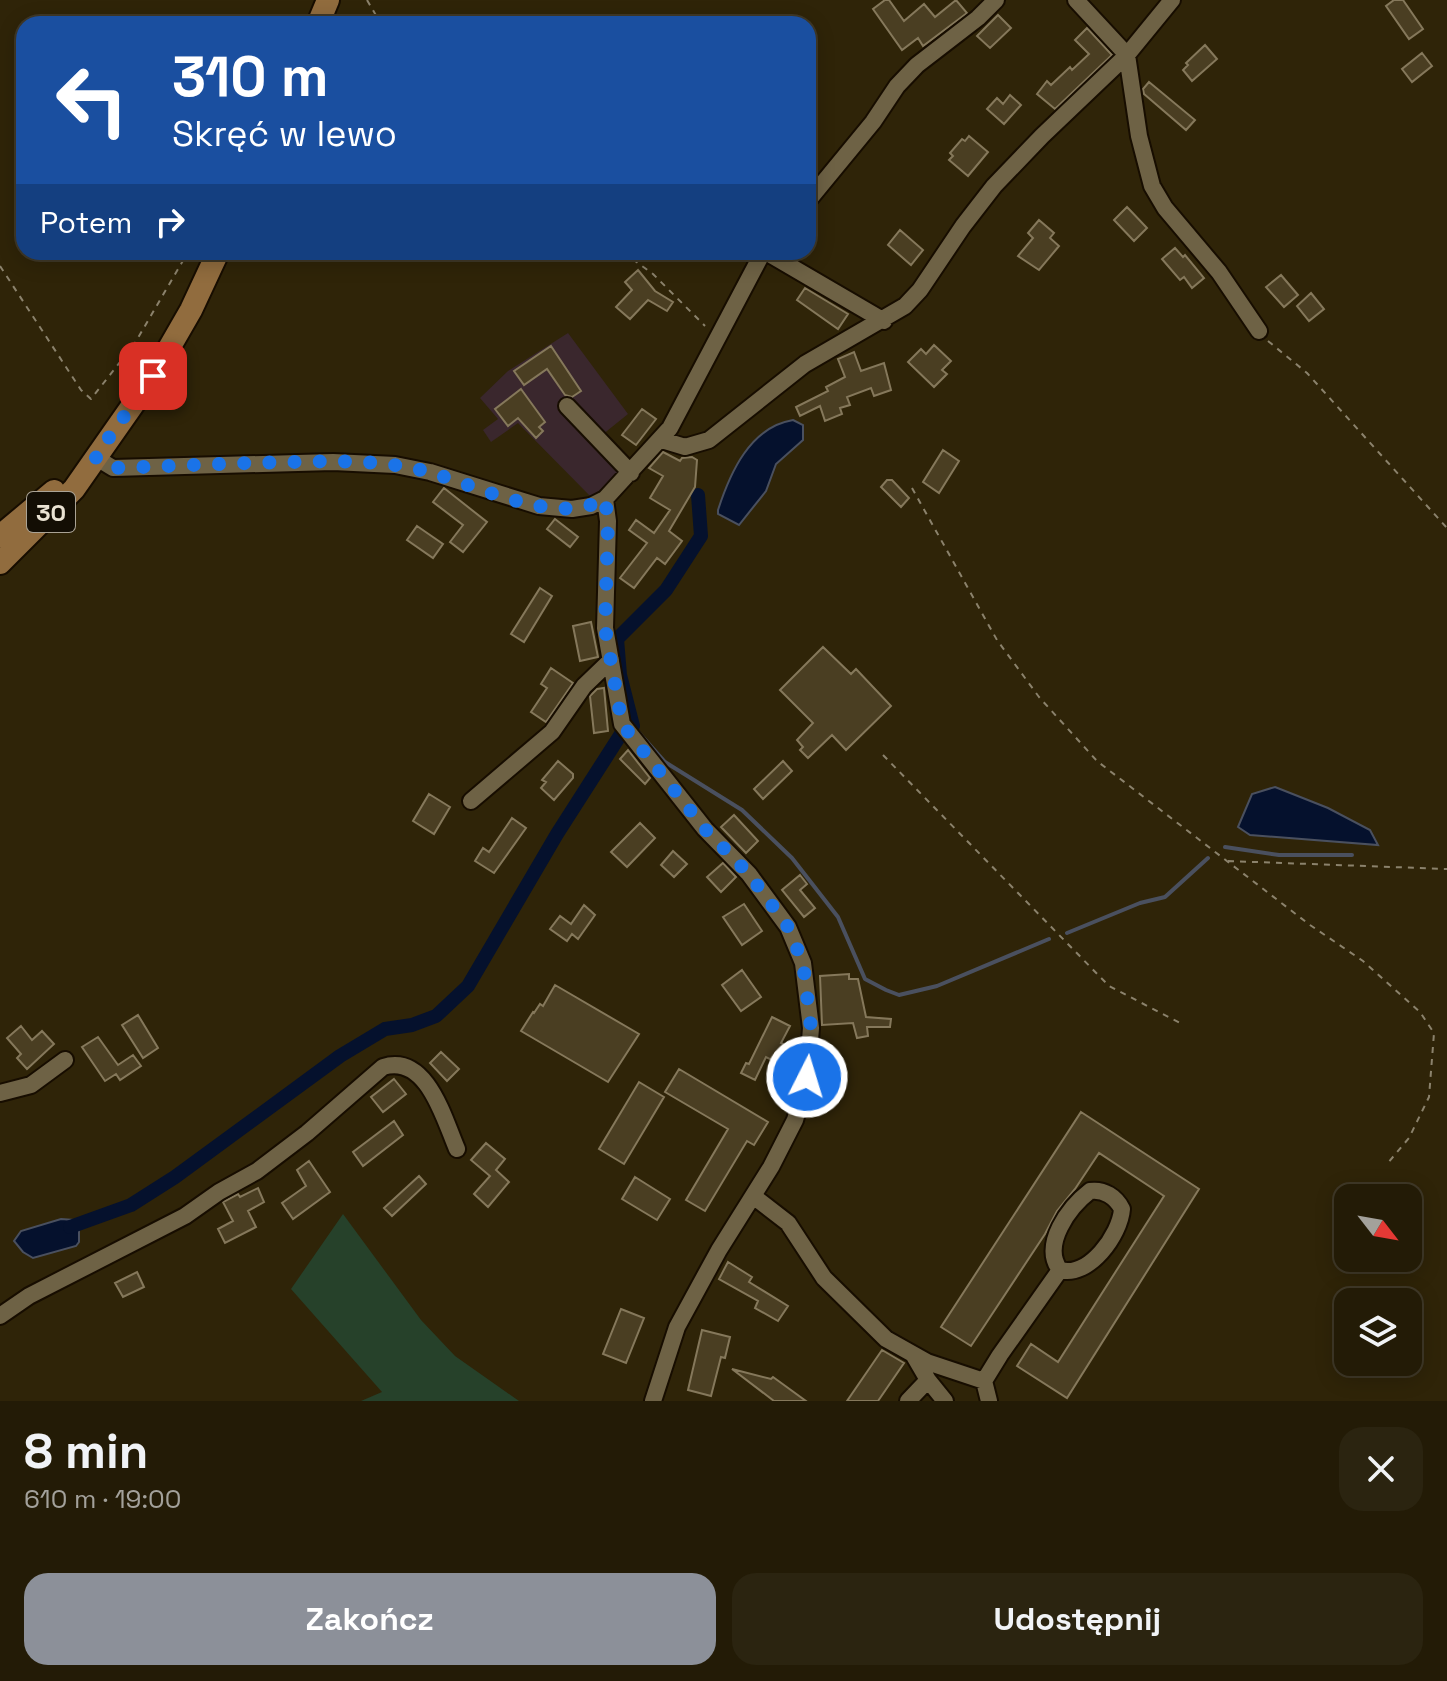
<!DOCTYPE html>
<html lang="pl">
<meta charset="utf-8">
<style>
body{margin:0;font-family:"Space Grotesk",sans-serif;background:#2b2410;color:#f1f3f6;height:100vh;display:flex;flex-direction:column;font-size:30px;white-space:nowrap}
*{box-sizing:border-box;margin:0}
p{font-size:26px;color:#a3a19b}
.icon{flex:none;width:44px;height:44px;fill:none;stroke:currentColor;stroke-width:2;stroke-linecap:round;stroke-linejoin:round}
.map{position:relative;height:1401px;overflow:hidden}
.drawer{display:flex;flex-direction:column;background:#231b06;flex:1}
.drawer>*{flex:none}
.banner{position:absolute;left:16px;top:16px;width:800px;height:244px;border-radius:24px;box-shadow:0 4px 20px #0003,0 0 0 2px #403928;background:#1a4fa0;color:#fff;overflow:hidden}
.needle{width:52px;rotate:121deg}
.tools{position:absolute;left:1334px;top:1184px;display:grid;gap:16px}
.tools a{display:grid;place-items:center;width:88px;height:88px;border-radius:16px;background:#231b06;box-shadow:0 4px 20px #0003,0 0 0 2px #403928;font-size:40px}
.pin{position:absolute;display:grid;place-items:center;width:68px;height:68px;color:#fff;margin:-34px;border-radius:16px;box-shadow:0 4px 12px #0006}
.me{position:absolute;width:88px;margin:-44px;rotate:5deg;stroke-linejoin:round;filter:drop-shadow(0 0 6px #0008)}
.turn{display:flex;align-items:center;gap:28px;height:168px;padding:0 24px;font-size:36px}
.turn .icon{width:104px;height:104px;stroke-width:2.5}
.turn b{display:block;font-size:56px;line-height:68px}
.then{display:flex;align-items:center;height:76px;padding:0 24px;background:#0003;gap:16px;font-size:30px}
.round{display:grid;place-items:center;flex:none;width:84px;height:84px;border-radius:24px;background:#2b2410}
.head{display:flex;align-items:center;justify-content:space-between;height:136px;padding:0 24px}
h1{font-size:48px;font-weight:700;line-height:60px}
.button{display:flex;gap:16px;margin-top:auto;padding:16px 24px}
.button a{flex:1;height:92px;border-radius:24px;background:#8c9099;color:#fff;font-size:32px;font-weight:700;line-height:92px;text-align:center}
.button a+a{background:#2b2410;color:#f1f3f6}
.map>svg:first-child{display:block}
</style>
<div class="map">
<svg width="1447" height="1401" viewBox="0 0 1447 1401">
<rect width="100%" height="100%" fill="#2f2408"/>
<path fill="#3a272d" d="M568,333L628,414L602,435L631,465L591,497L518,423L491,442L483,430L498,419L480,398L508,371Z"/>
<path fill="#26412a" d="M343,1214L421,1320L455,1356L519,1401H361L382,1392L291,1289Z"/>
<path fill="#05112d" stroke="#4a505f" stroke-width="2" d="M793,420L803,425V440L776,464L766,491L739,525L718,514V510C730,473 750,427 793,420Z
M1275,787L1328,808L1370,830L1378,845L1250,835L1238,827L1252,794Z
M61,1219L74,1220L79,1226V1242L76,1246L33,1258L23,1252L14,1241L21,1231Z"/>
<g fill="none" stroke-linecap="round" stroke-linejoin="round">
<path stroke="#4a505f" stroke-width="4" d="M633,726L665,762L742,810L792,858L838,917L865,979L886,990L899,995L937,986L1049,939
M1225,847L1279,855H1352
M1067,933L1140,903L1165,897L1208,858"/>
<path stroke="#05112d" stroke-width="14" d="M633,726L620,675L617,639L666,590L701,536L698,495
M70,1227L131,1205L175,1177L340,1056L385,1029L412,1025L436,1016L468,986L557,834L621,734"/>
</g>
<path fill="#4a3e22" stroke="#85785b" stroke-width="2" d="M885,0H889L904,21L924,4L935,17L956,0L967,13L923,46L918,38L902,50L873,9Z
M1394,0H1403L1423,29L1409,39L1386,6Z
M998,15L1011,28L990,48L977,36Z
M1087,28L1112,55L1055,109L1037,94L1047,81L1051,85L1070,67L1072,70L1089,54L1075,40Z
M1205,45L1217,59L1192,81L1183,70L1188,65L1186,63Z
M1422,53L1432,66L1412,82L1402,69Z
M1149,82L1195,120L1186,130L1144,94L1143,89Z
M1010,95L1021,105L1004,124L987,109L997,98L1003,104Z
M969,136L988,152L968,176L949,160L953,156L950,153L962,139L965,141Z
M1127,207L1147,228L1134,241L1114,220Z
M1039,220L1054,233L1050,238L1059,246L1039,270L1018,256L1033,238L1028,233Z
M900,230L923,250L911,265L888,245Z
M1175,248L1183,257L1185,255L1204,278L1192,288L1184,277L1180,280L1162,259Z
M638,270L655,291L673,302L667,311L648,300L630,319L616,307L632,290L625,282Z
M1281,275L1298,295L1284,307L1266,287Z
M805,288L848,314L838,329L797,300Z
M1311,293L1324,309L1309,321L1297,306Z
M934,345L951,361L942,370L947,374L934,387L908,362L921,349L926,354Z
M551,346L581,391L572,397L565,395L547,369L524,385L514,371Z
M854,352L861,371L884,363L891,390L874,396L871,388L847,397L850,405L840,408L842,414L825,421L820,406L800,416L796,407L828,391L826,387L845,377L838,359Z
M521,389L545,422L539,427L543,431L536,438L518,418L508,426L495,409Z
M642,409L656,419L636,445L622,435Z
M943,450L959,461L939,493L923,482Z
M663,452L680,461L682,458L692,457L697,460L695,487L669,531L682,541L665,564L657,558L634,588L620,578L647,543L629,530L636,520L654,533L670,510L650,498L663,476L649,468Z
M887,480H892L909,498L901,507L881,487Z
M444,488L487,522L463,552L450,542L463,525L433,502Z
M555,519L578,537L570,547L547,529Z
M417,526L443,544L433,558L407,540Z
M540,588L552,596L524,642L511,634Z
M591,622L598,657L580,661L573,626Z
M823,647L851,674L856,669L891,706L846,750L832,735L808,758L800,750L803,747L797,740L813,723L780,690Z
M551,668L573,683L546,722L531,712L547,688L541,684Z
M604,688L608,731L594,733L590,696L597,689Z
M628,750L650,778L645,784L620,759Z
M558,761L573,774V778L554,800L541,788L546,782L542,780Z
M783,761L792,771L763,799L754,789Z
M429,794L450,807L434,834L413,821Z
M734,815L758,841L746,853L721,827Z
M512,818L526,828L494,873L475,861L483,848L489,852Z
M640,823L655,838L627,867L611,852Z
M673,851L687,864L674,877L661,865Z
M723,863L736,877L721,892L707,877Z
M800,875L807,884L800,890L815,908L804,917L782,890Z
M744,904L762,931L742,945L723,917Z
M584,905L595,915L578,939L572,934L567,941L550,929L560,916L571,924Z
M742,970L761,997L741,1011L722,985Z
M849,974V979H858L866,1017L891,1019L890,1027H867L868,1036L857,1038L853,1023L822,1025L820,976Z
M555,985L639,1034L608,1082L521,1031L533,1012L534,1013L540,1004L543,1006Z
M138,1015L158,1048L143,1058L122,1025Z
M772,1017L790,1026L781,1043L798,1051L797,1064L794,1071L766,1057L755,1080L741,1073L746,1063L749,1064Z
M21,1026L32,1040L42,1031L54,1044L27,1069L17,1058L21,1054L7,1038Z
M98,1037L118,1065L133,1055L141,1066L120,1080L116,1074L105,1081L82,1047Z
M441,1052L459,1069L447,1081L430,1063Z
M679,1069L768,1122L754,1145L747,1141L705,1211L686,1200L728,1129L665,1092Z
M394,1079L406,1094L383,1112L371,1097Z
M639,1082L664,1097L624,1164L599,1149Z
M1081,1112L1199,1189L1067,1398L1017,1366L1031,1344L1058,1362L1164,1196L1099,1153L1075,1189L1057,1211L1045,1234L971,1346L941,1327Z
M394,1121L403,1135L363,1166L353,1152Z
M486,1143L505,1159L496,1170L509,1182L488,1207L474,1194L490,1176L471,1160Z
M309,1161L330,1192L293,1219L282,1203L306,1186L297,1170Z
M419,1176L426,1184L392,1216L384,1208Z
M635,1177L670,1199L657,1220L622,1199Z
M258,1188L264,1202L248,1211L256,1227L225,1243L218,1229L233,1221L223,1202L238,1194L240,1197Z
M728,1262L752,1277L749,1282L788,1306L778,1321L755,1308L758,1301L719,1279Z
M137,1272L144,1287L123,1297L115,1283Z
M621,1309L644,1318L626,1363L603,1354Z
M702,1330L730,1337L725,1358L721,1357L711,1396L688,1390Z
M882,1350L904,1363L878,1401H847Z
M732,1369L771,1379L773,1377L806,1401H774Z"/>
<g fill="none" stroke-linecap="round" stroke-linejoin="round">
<g stroke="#170d00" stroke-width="20">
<path id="minor" d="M1076,0L1127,55L1139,136L1152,186L1165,208L1219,272L1259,331
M808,201L873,122L897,86L917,65L978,18L996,0
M766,252L884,321
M567,406L631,473
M662,440L685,447L709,440L805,364L905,306L920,290L963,226L994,186L1042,136L1127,55L1172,0
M95,457L113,468L333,462L395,465L430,472L539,506L572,509L591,506L605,499L670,428L763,252
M605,499L608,521L605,628L622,724L705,829L749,874L788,927L803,963L811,1028L807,1077L795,1120L771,1167L719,1250L677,1327L653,1401
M471,801L552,732L584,686L611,660
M0,1093L31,1085L65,1060
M753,1196L788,1223L824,1278L886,1339L927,1362L984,1381
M0,1316L29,1296L185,1216L219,1192L257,1171L307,1133L383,1067C427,1053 444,1119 457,1149
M914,1356L928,1380L945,1401
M908,1401L928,1380
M989,1401L984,1381L1000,1355L1060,1270C1089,1278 1120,1235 1122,1209C1116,1197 1104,1189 1090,1191C1069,1207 1041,1245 1060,1270"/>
</g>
<g stroke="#170d00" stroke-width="26">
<path id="major" d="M318,24L328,0
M0,536L54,491
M0,563L74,489L153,376L191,310L218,252"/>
</g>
<path stroke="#8b826c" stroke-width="2" stroke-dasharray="6 6" stroke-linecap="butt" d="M367,0L381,24
M623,252L653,274L705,326
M0,266L81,390L91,399L135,343L188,252
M1268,341L1307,373L1447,528
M912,488L997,640L1039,697L1097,761L1310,925L1363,961L1420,1012L1434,1033L1429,1097L1409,1138L1387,1164
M883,755L1109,986L1182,1024
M1228,861L1447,869"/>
<use href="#minor" stroke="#6e6245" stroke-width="16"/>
<use href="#major" stroke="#916c3e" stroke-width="22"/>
</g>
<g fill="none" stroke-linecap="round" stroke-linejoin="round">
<path stroke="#1a73e8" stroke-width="14" stroke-dasharray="0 25.2" d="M153,376L95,457L113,468C172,466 231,463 290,462C330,461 372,460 412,468C468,479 551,529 605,499L608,521L605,628L622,724L705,829L749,874L788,927L803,963L811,1028L807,1077"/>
</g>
<g text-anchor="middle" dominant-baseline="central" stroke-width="8" stroke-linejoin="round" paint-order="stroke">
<rect fill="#130e04" stroke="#aaa395" stroke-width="2" x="27" y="492" width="48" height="40" rx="6"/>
<g font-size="24" font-weight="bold" fill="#eae3d3">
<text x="51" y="512">30</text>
</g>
</g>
</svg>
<div class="tools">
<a><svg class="needle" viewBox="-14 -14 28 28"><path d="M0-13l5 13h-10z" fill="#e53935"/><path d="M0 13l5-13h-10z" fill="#a3a19b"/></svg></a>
<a><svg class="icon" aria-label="layers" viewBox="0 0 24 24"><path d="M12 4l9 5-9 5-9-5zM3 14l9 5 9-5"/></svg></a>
</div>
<div class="pin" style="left:153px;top:376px;background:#d93025"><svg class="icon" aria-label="arrive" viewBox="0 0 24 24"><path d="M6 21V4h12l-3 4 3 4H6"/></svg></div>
<svg class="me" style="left:807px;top:1077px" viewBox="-20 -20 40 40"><circle r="17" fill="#1a73e8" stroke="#fff" stroke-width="3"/><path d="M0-11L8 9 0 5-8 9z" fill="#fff"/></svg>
<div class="banner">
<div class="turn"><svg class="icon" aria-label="left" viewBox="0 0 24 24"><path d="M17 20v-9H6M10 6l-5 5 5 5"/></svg><div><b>310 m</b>Skręć w lewo</div></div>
<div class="then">Potem<svg class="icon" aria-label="right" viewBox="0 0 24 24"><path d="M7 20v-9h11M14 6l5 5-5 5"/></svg></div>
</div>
</div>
<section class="drawer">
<div class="head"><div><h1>8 min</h1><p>610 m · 19:00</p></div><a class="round"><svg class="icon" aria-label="close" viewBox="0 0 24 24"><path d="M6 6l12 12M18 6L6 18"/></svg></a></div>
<div class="button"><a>Zakończ</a><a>Udostępnij</a></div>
</section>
